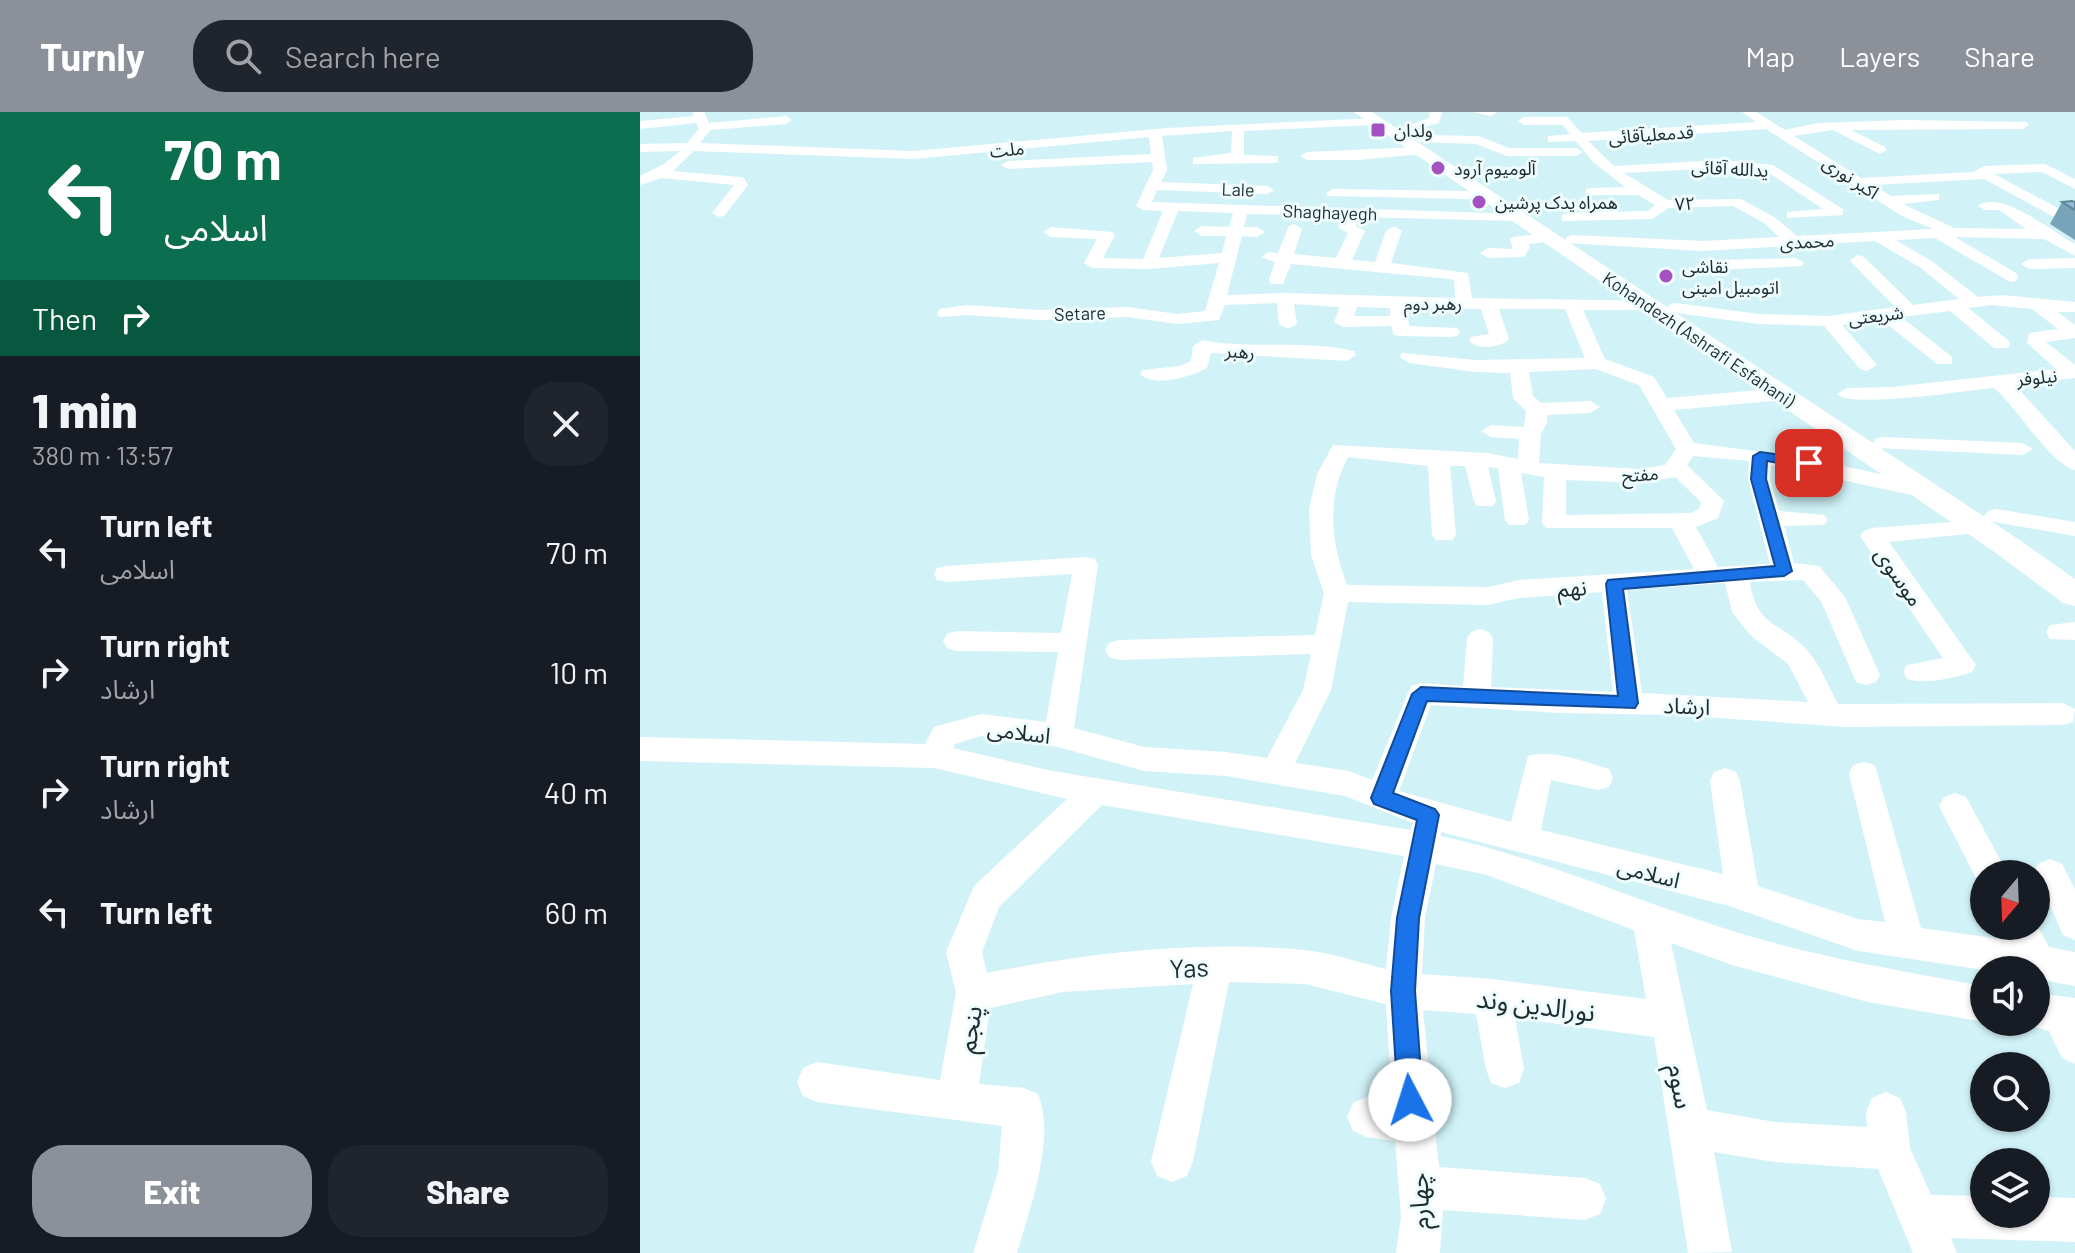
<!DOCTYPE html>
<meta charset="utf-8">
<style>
body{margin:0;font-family:Barlow,"Noto Sans Arabic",sans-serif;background:#20242c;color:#f1f3f6;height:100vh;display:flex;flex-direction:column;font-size:30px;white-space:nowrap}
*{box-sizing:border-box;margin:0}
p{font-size:26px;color:#9ea1a6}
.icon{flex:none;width:44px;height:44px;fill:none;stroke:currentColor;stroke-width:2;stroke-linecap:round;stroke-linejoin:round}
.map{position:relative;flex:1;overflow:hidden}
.drawer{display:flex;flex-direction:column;background:#171b24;width:640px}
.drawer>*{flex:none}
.top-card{background:#0b6e4f;color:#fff;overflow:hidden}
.needle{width:52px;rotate:199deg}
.buttons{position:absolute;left:1330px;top:748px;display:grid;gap:16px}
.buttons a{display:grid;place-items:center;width:80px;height:80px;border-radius:50%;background:#171b24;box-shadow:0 2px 6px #0004;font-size:40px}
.pin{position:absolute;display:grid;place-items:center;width:68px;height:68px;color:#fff;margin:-34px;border-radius:16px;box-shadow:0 4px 12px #0006}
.me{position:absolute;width:88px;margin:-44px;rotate:355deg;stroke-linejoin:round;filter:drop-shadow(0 0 6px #0008)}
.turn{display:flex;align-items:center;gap:28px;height:168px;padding:0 32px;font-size:36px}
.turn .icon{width:104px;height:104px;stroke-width:2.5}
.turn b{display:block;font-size:56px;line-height:68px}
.then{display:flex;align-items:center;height:76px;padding:0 32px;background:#0003;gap:16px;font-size:30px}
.round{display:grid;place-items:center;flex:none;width:84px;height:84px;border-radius:32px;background:#20242c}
.summary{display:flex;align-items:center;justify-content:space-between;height:136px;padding:0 32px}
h1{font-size:48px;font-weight:800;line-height:60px}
.cta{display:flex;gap:16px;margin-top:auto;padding:16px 32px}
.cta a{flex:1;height:92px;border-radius:32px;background:#8c9099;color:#fff;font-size:32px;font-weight:800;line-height:92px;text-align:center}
.cta a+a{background:#20242c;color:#f1f3f6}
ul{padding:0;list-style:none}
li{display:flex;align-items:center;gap:24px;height:120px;padding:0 32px}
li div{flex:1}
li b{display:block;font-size:30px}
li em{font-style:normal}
header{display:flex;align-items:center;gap:48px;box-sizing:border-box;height:112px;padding:0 40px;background:#8c9099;color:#fff}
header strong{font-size:38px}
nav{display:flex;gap:44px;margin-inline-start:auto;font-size:28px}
.search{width:560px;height:72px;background:#20242c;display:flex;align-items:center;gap:20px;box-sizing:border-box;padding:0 28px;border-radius:32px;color:#9ea1a6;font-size:30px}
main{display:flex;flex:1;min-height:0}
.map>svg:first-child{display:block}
</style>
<header>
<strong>Turnly</strong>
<div class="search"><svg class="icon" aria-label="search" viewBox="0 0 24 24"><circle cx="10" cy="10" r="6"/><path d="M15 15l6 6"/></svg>Search here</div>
<nav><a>Map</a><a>Layers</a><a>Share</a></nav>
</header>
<main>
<section class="drawer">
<div class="top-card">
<div class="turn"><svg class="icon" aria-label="left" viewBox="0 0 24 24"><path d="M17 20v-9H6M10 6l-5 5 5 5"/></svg><div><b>70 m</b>اسلامی</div></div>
<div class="then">Then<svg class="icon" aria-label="right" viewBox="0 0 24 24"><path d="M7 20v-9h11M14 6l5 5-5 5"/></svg></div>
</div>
<div class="summary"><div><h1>1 min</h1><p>380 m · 13:57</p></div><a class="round"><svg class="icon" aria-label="close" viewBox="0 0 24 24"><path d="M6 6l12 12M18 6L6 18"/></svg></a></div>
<ul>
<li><svg class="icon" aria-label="left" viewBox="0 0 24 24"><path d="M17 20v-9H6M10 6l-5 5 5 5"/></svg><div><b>Turn left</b><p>اسلامی</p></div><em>70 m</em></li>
<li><svg class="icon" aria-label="right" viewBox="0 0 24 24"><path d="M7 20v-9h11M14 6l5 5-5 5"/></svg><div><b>Turn right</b><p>ارشاد</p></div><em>10 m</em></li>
<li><svg class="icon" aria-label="right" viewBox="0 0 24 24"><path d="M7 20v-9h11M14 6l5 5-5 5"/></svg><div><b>Turn right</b><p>ارشاد</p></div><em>40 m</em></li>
<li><svg class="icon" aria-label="left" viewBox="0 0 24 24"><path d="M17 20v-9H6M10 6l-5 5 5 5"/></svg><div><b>Turn left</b></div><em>60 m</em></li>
</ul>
<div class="cta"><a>Exit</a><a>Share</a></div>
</section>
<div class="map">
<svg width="1435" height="1141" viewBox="0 0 1435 1141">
<rect width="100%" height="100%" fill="#d1f3f8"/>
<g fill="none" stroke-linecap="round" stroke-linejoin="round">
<path fill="#fff" fill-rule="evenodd" d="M52,0H64L69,11L146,4L152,8L146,12L70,18L60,31L273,39L527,16L738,6L740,9L734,13L604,19V43L638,44V50L633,51L553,52V46L591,41L592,19L522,24L527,58L521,70L627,74L634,78L627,82L517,78L512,90L881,102V108L876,109L719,105L716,114L725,119L712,148L735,150L746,119L754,114L762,119L751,151L828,161L832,186L1014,189L1017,193L1014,197L1008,198H943L965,247L1014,265L1027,286L1142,276L1152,282L1142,288L1034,298L1054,331L1168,346L1294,374L1297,379L1294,384L1286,386L1131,353L1130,367L1139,399L1184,403L1188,408L1184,413L1144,414L1154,451L1179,454L1205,485L1240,563L1236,570L1226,573L1216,570L1181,489L1163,468L1110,470C1117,517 1141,509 1167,538C1180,552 1189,576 1198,592L1423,591L1435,597L1433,610L1423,613L1206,615L1036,603L920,601L791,593L759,679L871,710L888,644C911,637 947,650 969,657L973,666L969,675L958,678L911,668L901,718L1083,762L1070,669L1074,660L1085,656L1096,660L1100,669L1118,774L1218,807L1245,810L1209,662L1213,653L1224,650L1235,653L1281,816L1368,828L1362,814H1396V811L1409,835L1435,840V874L1396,867V858H1344L1218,839L1089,794L801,720V724C898,745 994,788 1089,818C1172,844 1258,859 1344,874V910L1228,890L1092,853L1031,831L1067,998L1135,1010L1227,1015L1226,1000L1232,986L1246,980L1260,986L1266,1000L1270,1036L1291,1083L1344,1084V1102H1396V1085L1435,1086V1130L1311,1126L1317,1141H1273L1238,1057L1135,1050L1074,1040L1092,1140L1048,1141L1014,925L875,906L884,957L879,971L865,976L851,971L846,957L836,902L783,898L799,1055L945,1066L960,1072L966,1087L960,1102L945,1108L803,1098L800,1141H756L761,1105L755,1029L727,1025L713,1019L707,1005L713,991L727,985L752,988L746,892L665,872L589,870L553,1049L547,1064L532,1070L517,1064L511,1049L553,872L423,880L350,896L339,972L384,976L398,982C416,1026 390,1096 377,1141H333L358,1060L362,1014L177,990L163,984L157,970L163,956L177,950L300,968L316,881L306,840L334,774L427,687L294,656L0,649V625L285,632L294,615L341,602L406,610L418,540L316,539L307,536L303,529L307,522L316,519L421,521L432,462L306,470L297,468L294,462L297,456L306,454L446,445L455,447L458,453L434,616L504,635L586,640L627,646L663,578L671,542L479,548L469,545L465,538L469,531L479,528L675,523L684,481L671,443L669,397L677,362L693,333L848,341L878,347L879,327L851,325L841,319L851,313L884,315L886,299L873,286L870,261L836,260L769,251L760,245L762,241L836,248L945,246L925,197H859L869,227C861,236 838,238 829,229L831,225L849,222L841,197L767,196L769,214L817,216L820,220L817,224L811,225L760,224L754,223L751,214L703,215L694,210L700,195L654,192L657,212L648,217L639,212L637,191L585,193L579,208L537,212L488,205L399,208L327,203L300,205L297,201L300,197L327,193L399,198L488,195L537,202L565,199L579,151L509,157L452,156L444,151L457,127L411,125L403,120L411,115L472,120L475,123L463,146L503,147L523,99L503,98L496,94L513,58L512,50L368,57L361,53L368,49L511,42L509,25L273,47L54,39L33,59L99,65L104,66L108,73L84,104L79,105L72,101L94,73L21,66L0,73V64L24,52L40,39L0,40V32L47,31L59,17L56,11L0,17V9L54,4ZM538,99L593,101L589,115L562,114L554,119L562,124H586L582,141L519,146ZM607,102L704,104L699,116L708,121L696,146L654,142L662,117L654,112L649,114L638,141L629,140L621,145L635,150L629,168L631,172H643L651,152L810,167L814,168L815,186L645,181L587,183L602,124L617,125L625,120L617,115H604ZM717,195L750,196V204H714ZM955,257L999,273L1036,337L1025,353L1000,357L899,351L901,322L907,311V303L950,301L960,295L950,289L901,291L893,284L889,260ZM1053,344L1109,349L1108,367L1130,452L1078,455L1056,415L1078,406L1084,389L1047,353ZM708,345L788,354L792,423L796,428H812L816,423L810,354H825L834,389L837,394H853L856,389L848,355L858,356L865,408L869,413H885L889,408L881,361L904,365L902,411L906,416H1032L1054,457L879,468L848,475L707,473C691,431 686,386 708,345ZM1035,365L1061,390L1059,397L1051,401L926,403V368L1000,371ZM1085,471L1092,500L1110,523L1148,552L1168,590L1002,581L987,478ZM962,480L973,580L851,575L853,527L849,520L840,517L831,520L827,527L823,574L781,571L771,574L732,668L709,659L655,651L691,578L708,490L848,493L879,486ZM341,624L418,635L504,659L586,664L705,684L773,711L770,718L407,658L313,636L315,632ZM462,693L764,744L751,806L746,857C719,851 691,840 663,838C563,828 445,841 347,861L342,840L359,795ZM796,752L847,763L994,818L1006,887L852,867L782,862L785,806Z
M790,0H802L799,11L767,20L761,16L789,6Z
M833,0H857L851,4Z
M1102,0H1116L1145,18L1178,11L1264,8L1387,10L1389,13L1383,17L1211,18L1245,35L1247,38L1240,42L1193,18L1154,24L1221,66L1333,60L1344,54L1405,52L1435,67V77L1402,60L1354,62L1435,105L1433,115L1344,67L1233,73L1251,84L1299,82V88L1263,92L1314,116L1386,117L1359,98H1345L1338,94C1360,77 1413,120 1435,132V144L1404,127L1315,125L1376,161L1378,165L1376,169L1370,170L1295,126L1256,128L1293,150L1338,185L1363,183L1435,190V200H1418L1435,213V226L1406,230L1435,253V266L1375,273L1435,339V358C1409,351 1377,295 1354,276C1329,278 1211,297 1197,282L1207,276L1252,275L1416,257L1387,231L1389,221L1418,217L1392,197L1352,193L1328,196L1368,228L1370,232L1368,236H1354L1310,199L1261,205L1311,244L1313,248L1311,252H1297L1242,208L1202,213L1237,253L1227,259L1220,257L1184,214L1118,212L1030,200L1027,196L1030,192L1036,191L1118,202L1189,204L1255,195L1212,151L1210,148L1218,143L1224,145L1273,193L1319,187L1281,156L1235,129L1062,139L926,131V125L932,123L1062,129L1139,125L1124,111L1093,94L1029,96L1012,107L922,109V103L927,101L1008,99L1015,93L998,83H946V77L951,76L985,75L953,50L936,29L908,30V24L930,22L923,13H884L878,9L884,5H927L942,21L1116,10ZM1126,17L1262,104L1293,117L1157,124L1134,105L1101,87L1028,88L984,61L1082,56L1129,61L1183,97L1147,100V106L1203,103V97L1133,53L1082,48L974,54L948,29Z
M783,23L838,24L869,36H936L943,40L936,44H867L836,32L778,30L777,27Z
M777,35L784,39L782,42L718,48H667L660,44L667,40Z
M693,77L828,79L835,83L828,87L688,84L686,81Z
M908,121L916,126L914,129L888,132L890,135L884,145L848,146L840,141L848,136L873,137L870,128L872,125Z
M1156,146L1164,151L1162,154L1073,158L1065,153L1073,148Z
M1435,146V156L1389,157L1381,152L1389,147Z
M562,228C612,238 664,227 714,239L716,243L707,249L571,241L567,256C550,265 515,276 500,262L503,258L540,254L551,249L553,234Z
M1244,325L1382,331L1393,337L1382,343L1236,336L1233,331L1236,326Z
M1356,397L1435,410V424L1348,409L1344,404L1348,399Z
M1338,408L1346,410L1350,415L1346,420L1249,430L1336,553L1332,560C1313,566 1286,573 1267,567L1263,560L1267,553L1303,546L1220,424L1224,419L1232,416Z
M1435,510V528L1410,527L1406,520L1410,513Z
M1315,681L1326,685L1368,762H1344V774L1339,772L1299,694L1304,685Z
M1410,747L1422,752L1435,777V828L1423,823L1396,762H1393L1398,752Z
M1396,881L1435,886V952L1422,946L1409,919L1383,912L1396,910Z"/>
<path fill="#fff" fill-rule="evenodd" d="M714,0H732L1378,427L1435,467V494L1423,491L1356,441Z"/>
</g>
<path fill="#78a4ba" d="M1422,90H1435V128L1410,112Z"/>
<path fill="#8cbfd8" stroke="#628697" stroke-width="2" d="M1432,89L1435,90V98L1422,90Z"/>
<path fill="#1a73e8" stroke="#114b97" stroke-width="2" d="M1120,340L1169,347L1176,351L1169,356L1127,349L1126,367L1152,459L1144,464L983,477L998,591L995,596L787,589L753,681L795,697L799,703L779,806L775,879L783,988L780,997L770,1001L761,997L758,988L751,879L757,806L777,708L734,692L731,686L772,582L781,575L978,584L966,472L968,468L1135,454L1111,367L1113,344Z"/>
<g fill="#a452c2" stroke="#effcfe" stroke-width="3">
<rect x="730" y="10" width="16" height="16" rx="4"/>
<circle cx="798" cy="56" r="8"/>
<circle cx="839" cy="90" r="8"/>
<circle cx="1026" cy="164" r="8"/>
</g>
<g text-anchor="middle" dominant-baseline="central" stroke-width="6" stroke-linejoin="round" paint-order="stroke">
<g font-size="18" fill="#202d2f" stroke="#effcfe" text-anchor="start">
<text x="754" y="18">ولدان</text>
<text x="814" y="56">آلومیوم آرود</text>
<text x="855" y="90">همراه یدک پرشین</text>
<text x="1042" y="154">نقاشی<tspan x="1042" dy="21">اتومبیل امینی</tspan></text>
</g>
<g font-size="18" fill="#202d2f" stroke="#effcfe">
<text transform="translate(1011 22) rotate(-4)">قدمعلیآقائی</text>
<text transform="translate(367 37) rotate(-6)">ملت</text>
<text transform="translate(1090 56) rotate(3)">یدالله آقائی</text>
<text transform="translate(1211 65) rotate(33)">اکبر نوری</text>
<text transform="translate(598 77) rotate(2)">Lale</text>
<text transform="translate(1045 91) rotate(-3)">۷۲</text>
<text transform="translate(690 100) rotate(2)">Shaghayegh</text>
<text transform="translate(1167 129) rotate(-3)">محمدی</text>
<text x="793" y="191">رهبر دوم</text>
<text transform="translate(440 201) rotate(-2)">Setare</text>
<text transform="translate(1236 203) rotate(-7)">شریعتی</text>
<text transform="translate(1059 227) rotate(34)">Kohandezh (Ashrafi Esfahani)</text>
<text transform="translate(600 239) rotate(4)">رهبر</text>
<text transform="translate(1397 265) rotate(-6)">نیلوفر</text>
<text transform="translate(1000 362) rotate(-4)">مفتح</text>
</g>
<g font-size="22" fill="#202d2f" stroke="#effcfe">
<text transform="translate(1260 464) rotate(55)">موسوی</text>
<text transform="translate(932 475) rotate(-3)">نهم</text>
<text transform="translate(1047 593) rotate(2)">ارشاد</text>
<text transform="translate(379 619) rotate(7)">اسلامی</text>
<text transform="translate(1009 760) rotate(14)">اسلامی</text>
</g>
<g font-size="26" fill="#202d2f" stroke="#effcfe">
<text transform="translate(549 855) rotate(-3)">Yas</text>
<text transform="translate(896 892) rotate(7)">نورالدین وند</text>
<text transform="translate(328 917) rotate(-81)">پنجم</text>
<text transform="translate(1042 974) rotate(79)">سوم</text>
<text transform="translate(778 1089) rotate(-92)">چهارم</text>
</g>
</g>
</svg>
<div class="buttons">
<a><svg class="needle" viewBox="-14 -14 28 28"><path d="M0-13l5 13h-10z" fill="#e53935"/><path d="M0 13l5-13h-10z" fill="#9ea1a6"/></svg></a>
<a><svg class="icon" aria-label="sound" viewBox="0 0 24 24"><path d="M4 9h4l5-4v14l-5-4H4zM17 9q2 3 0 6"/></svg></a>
<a><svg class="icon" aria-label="search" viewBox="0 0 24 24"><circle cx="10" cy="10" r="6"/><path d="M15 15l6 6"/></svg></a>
<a><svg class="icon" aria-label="layers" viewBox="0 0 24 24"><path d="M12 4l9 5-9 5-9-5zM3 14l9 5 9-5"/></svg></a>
</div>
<div class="pin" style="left:1169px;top:351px;background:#d93025"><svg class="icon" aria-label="arrive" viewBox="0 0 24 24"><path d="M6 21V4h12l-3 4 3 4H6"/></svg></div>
<svg class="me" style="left:770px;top:988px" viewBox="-20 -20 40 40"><circle r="19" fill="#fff"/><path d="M0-13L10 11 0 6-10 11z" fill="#1a73e8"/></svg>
</div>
</main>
